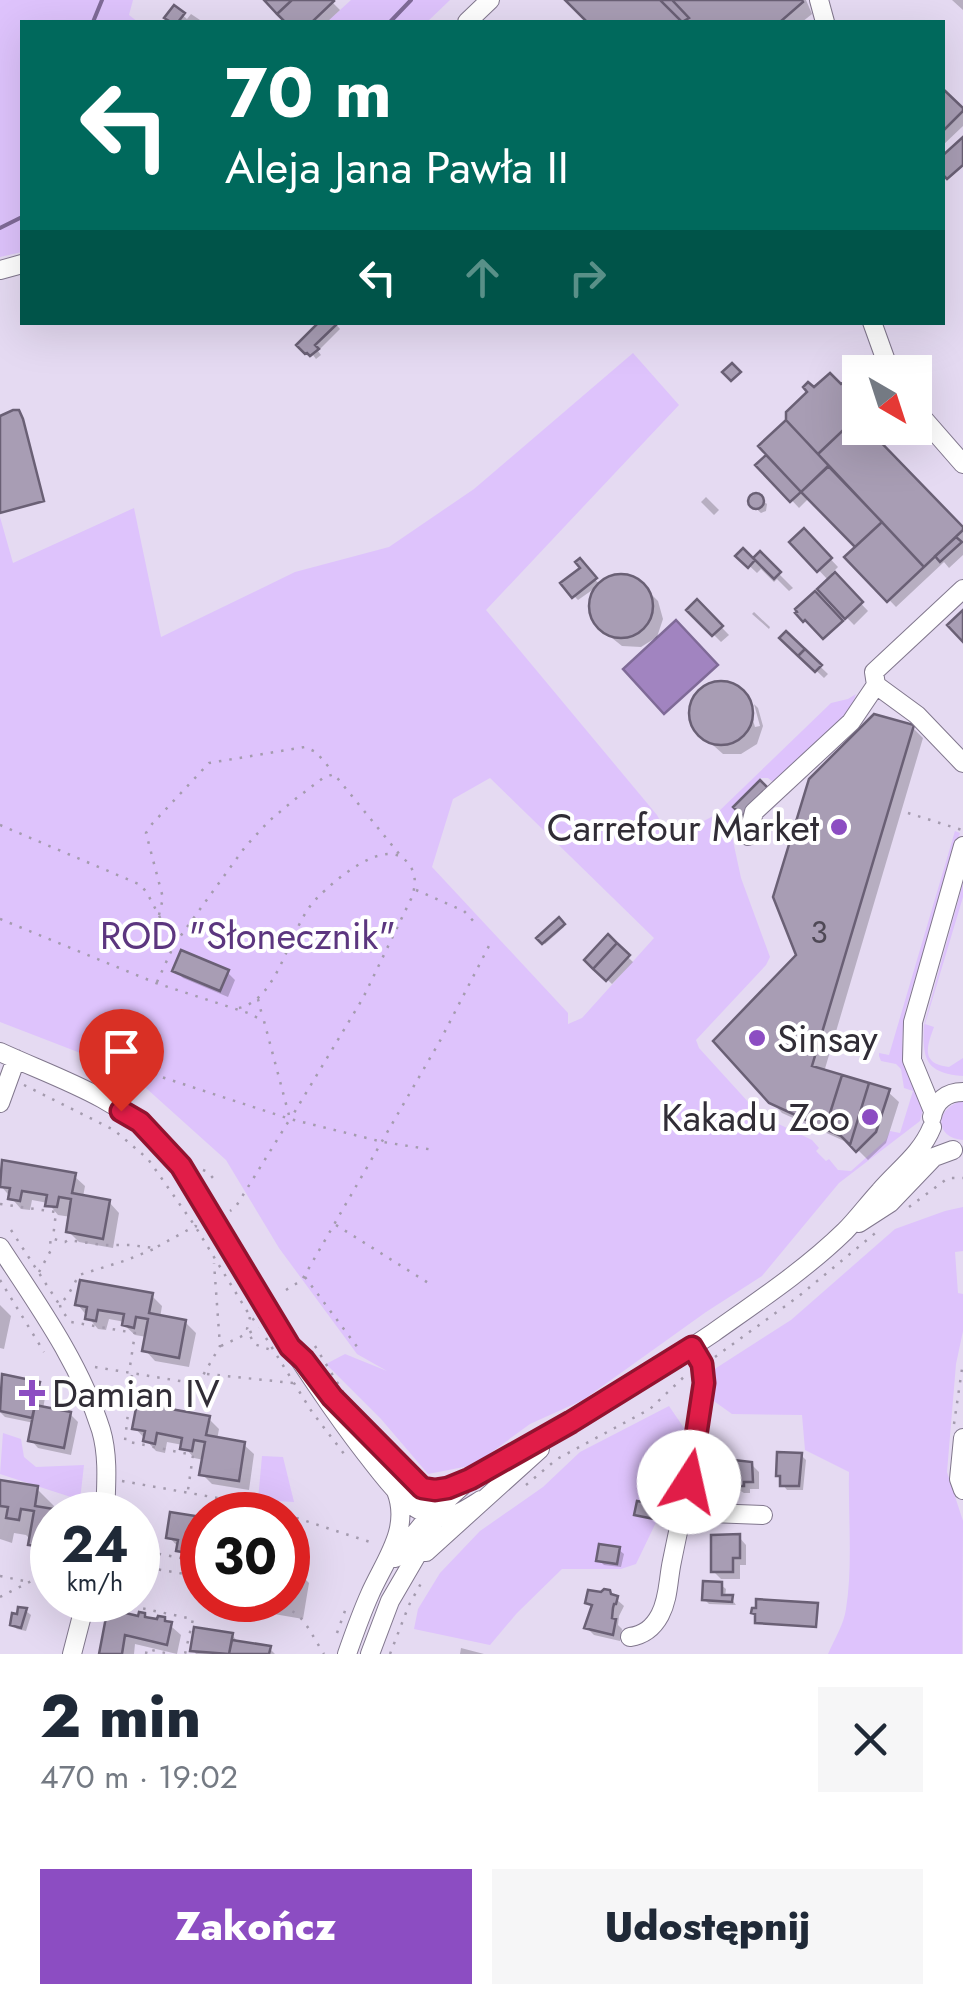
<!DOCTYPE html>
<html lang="pl">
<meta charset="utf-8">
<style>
body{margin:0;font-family:Jost,sans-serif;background:#f6f6f7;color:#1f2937;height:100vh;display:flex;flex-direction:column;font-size:38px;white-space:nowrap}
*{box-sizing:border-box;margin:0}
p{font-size:32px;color:#747a83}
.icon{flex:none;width:55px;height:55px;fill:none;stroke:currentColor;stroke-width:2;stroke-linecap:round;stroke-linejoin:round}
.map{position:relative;height:1654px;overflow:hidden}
.panel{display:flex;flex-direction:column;background:#fff;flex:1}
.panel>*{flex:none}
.hud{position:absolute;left:20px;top:20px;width:925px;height:305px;border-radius:0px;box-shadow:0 10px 40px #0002;background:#00695c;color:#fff;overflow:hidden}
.needle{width:65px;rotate:141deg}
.buttons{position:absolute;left:842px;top:355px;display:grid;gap:20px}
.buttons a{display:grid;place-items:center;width:90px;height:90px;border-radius:0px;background:#fff;box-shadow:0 10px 40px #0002;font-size:50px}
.speed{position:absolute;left:30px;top:1492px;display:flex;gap:20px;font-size:50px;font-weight:700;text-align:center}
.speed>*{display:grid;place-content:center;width:130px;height:130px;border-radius:50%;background:#fff;box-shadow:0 10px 40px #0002;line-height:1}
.speed small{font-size:25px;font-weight:400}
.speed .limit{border:15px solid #d22;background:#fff;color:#111}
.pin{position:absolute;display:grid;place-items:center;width:85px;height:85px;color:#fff;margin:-102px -42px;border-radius:50% 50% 50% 0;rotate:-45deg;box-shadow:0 0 10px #0007}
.pin .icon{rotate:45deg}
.me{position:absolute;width:110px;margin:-55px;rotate:10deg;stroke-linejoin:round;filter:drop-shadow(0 0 8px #0008)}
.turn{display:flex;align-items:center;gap:35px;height:210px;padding:0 40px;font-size:45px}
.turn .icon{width:130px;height:130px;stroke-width:2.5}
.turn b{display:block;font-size:70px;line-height:85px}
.lanes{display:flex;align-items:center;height:95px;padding:0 40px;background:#0003;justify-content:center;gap:50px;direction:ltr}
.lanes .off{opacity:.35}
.round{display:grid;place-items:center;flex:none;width:105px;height:105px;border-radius:0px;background:#f6f6f7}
.summary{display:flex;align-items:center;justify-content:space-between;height:170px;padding:0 40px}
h1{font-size:60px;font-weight:800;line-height:75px}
.cta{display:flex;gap:20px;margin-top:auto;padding:20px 40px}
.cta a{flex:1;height:115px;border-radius:0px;background:#8c4dc2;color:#fff;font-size:40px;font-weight:800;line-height:115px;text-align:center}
.cta a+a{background:#f6f6f7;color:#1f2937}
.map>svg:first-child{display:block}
</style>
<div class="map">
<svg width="963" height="1654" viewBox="0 0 963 1654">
<rect width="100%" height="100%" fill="#e5daf2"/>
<path fill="#dec3fc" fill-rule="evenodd" d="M0,0H133L129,15L138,22H22V252L0,257Z
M351,0H450L427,22H327Z
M633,353L679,405L486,610L657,815L670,839L715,815L831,703L848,699L856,694L850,712L774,783L768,778H761L734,807L742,816L730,827L741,878L770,957L766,965L696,1040L699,1048L760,1115L812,1140L819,1148L816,1151L826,1161L829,1159L838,1170L851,1171L886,1140L890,1131L900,1133L913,1091L904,1088L901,1069L896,1064L881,1061L879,1056V1053L889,1055L955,831L960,833L906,1008C898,1051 903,1067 924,1105L920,1121L839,1183L762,1276L706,1312L583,1400L530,1424L474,1465L428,1474L381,1419L326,1364L345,1354L387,1371L357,1354L279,1248L226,1160L127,1071L0,1022V517L13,563L134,508L161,637L295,572L389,547L474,489ZM490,778L654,938L582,1018L568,1024V1013L432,867L453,799Z
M963,883V897L925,1024L934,1027C927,1046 920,1064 949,1067L963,1058V1076C926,1073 922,1060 924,1025Z
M958,1102H963V1140C936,1138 934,1112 958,1102Z
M963,1207V1251L955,1252L958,1293L963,1294V1331L956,1364L947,1472L963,1521L962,1654H828C834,1640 844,1624 846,1609C853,1566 848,1516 849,1472L805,1450L802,1415L732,1414L711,1399L710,1372L791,1320L895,1229L945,1211Z
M669,1406L686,1431L660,1514L636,1564L621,1569H562L517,1613L490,1645L414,1629L418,1609L440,1573L480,1531L543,1487L580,1452Z
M3,1433L21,1439L24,1457L36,1467L84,1465L80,1500L0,1474Z
M262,1456L283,1457L294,1502L258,1500Z"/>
<path fill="#a184c0" stroke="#7f6a97" stroke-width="2.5" d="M676,620L718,665L664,714L623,669Z"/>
<path fill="#0003" d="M267,0H330L340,10L327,22H289Z
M569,0H806L812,14L802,22H591Z
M952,0H963V10Z
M174,8L187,19L191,14L203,22H173L168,18Z
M942,91L963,112V126L942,146Z
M323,322H334L340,329L318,351L321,355L316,359L313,355L311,357L299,345Z
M840,387L860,394V428H865L963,531V555L949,568L944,562L896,607L848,557L859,547L810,497L799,508L759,465L797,428L814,390Z
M871,428H879L889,438L885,442Z
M753,496H757L767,504L766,511L761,513L752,505L750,500Z
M706,497L719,510L714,515L701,502Z
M804,531L838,567L832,573L868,611L854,625L820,590L829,581L792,542Z
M760,555L793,588L789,591L777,579L774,582L761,569L757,573L739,556L753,561Z
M579,562L600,585L613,577L631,578L646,589L658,601L663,619L657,637L641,647L622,646L607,634L596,623L591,605L598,586L578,600L574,596L583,569Z
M697,602L729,635L721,642L689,610Z
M754,612L770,627L769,629L752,614Z
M786,634L828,674L824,678L782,638Z
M713,684L732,685L746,696L755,727L760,726L754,704L758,708L763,726L757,744L741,754H723L696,730L691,712L697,695Z
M912,727L923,738L824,1072L888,1092L899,1102L886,1143L868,1160L853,1145L782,1113L771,1101Z
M559,921L564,927L545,944L540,938Z
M608,938L633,962L612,984L587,960Z
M175,970L228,973L235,980L228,997L183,978Z
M74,1176L85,1186L83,1197L109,1202L119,1213L113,1248L79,1242L68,1231L71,1217L58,1215L48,1203L32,1200L30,1210L21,1209L0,1185Z
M152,1296L162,1306L160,1318L185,1322L196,1333L189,1367L155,1361L145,1350L147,1337L135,1335L124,1325L125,1322L109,1319L106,1330L98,1329L78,1305Z
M0,1305L11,1316L4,1349L0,1348Z
M4,1377L39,1384L46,1392L43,1409L70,1414L78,1422L71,1455L38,1448L31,1440L34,1423L5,1417L0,1412Z
M208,1418L219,1429L217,1440L243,1444L254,1454L249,1490L212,1484L202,1474L204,1460L194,1458L183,1445L167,1442L165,1453L156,1451L135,1428Z
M801,1455L806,1460L803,1490H787L783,1485Z
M752,1465L759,1472V1489H750V1493H744L732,1486L711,1487L704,1479Z
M0,1482L37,1489L61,1513L71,1515H52V1566L31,1544V1540L26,1535L14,1533L12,1543L0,1539Z
M172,1515L202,1520V1573L169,1537Z
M739,1537L746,1545V1565H740V1579H721L713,1571Z
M619,1550L624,1554L621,1567L604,1565L599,1560Z
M288,1562L309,1583L303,1619L268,1613L255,1600H288Z
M721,1585L726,1589L725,1597L731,1598L736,1605L709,1604L704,1599Z
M615,1598L624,1606L619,1616L618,1625L622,1629L620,1641L594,1635L587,1628L593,1608L588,1602Z
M26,1611L31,1615L26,1631L17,1629L12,1625Z
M144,1616L149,1620H164L181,1635L177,1654L135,1644L134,1654H101Z
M232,1635L240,1644L269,1648L275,1654H196L193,1650Z
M461,1648L484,1654H460Z"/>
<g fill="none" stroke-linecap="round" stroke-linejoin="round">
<path stroke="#7f6a97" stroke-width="4" d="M93,22L102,0
M390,22L411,0
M0,228L22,217"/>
</g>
<path fill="#a89db4" stroke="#6a6075" stroke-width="2.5" d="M264,0H292L277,14Z
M292,0H333L334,1L312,22H285L277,14Z
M565,0H802L803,2L780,22H587Z
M660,0H672L689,18L682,22Z
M174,5L185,13L178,22H171L164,18Z
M942,88L963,108V111L942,132Z
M963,137V165L947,179L942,174V156Z
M319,322L338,323L315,345L319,349L310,356L307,353L305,354L296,345Z
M732,363L741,372L731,381L722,372Z
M830,373L841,384L849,380L860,391V420L857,417L818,454L786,420V412L807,392L803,387L808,382L814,387Z
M13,410H19L23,419L44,501L0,513V416Z
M857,417L860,420V428H867L963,527V530L924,567L818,454Z
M786,420L829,466L801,492L758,446Z
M766,455L801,492L790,502L755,465Z
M828,466L882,522L855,547L801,492Z
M748 501a8 8 0 1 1 16 0a8 8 0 1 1-16 0Z
M882,522L924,567L887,602L844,557Z
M804,528L832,558L817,572L789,542Z
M956,537L962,542L940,562L935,556Z
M743,548L755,560L748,568L735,556Z
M760,551L781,572L774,579L753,558Z
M580,558L597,578L572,598L560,583L580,568L575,562Z
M835,572L863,602L845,619L817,589Z
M589 606a32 32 0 1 1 64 0a32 32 0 1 1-64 0Z
M815,591L843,621L823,639L805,620L803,622L795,613L797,612L795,609Z
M697,599L723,626L712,636L686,610Z
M963,610V642L947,625Z
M786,631L805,649L798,656L779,638Z
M805,649L822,665L815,672L798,656Z
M689 713a32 32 0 1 1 64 0a32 32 0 1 1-64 0Z
M874,714L914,725L812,1066L890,1089L876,1132L856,1152L841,1136L769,1103L713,1041L796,955L773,897L809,779Z
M760,780L770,790L742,816L733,807Z
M559,917L565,924L542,944L536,938Z
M608,934L617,943L593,969L584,960Z
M617,943L630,955L606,981L593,969Z
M181,950L229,970L220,991L172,971Z
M842,1075L869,1083L850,1145L841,1136L825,1129Z
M2,1160L76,1173L72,1193L110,1200L103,1239L66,1232L71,1199L59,1197L57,1207L45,1206L47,1195L22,1191L20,1201L8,1199L10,1188L0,1187Z
M80,1280L153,1293L149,1313L186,1320L179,1358L142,1351L148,1319L136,1317L134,1328L122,1325L124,1314L98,1310L96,1321L85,1319L87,1307L75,1305Z
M2,1374L40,1382L32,1418L0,1411Z
M137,1403L210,1416L206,1435L245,1442L239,1481L199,1475L205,1442L194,1440L192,1451L180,1449L182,1438L157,1433L155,1444L143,1441L145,1431L132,1429Z
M35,1405L71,1412L64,1448L28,1441Z
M777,1452L802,1453L799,1486H780V1476H776Z
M734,1460L752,1462L753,1482H744V1486H734V1482H725V1480L701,1481V1469L725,1470V1462H734Z
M0,1480L38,1486L35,1506L72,1512L71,1515H52V1548L28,1545L34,1511L21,1509L19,1520L6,1518L8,1507L0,1506Z
M637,1501L666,1506L664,1521L634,1515Z
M170,1512L202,1517V1544L190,1542L188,1553L176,1551L178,1540L166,1538Z
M740,1534V1558H733V1572H711V1535Z
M599,1544L620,1547L617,1564L596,1561Z
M703,1581L722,1582V1595H733L732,1602L702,1600Z
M604,1589L610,1590L611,1594L618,1596L616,1604H614L613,1608L612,1618L616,1619L613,1635L584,1628L592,1605L585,1603L588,1590L601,1592Z
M756,1599L818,1603L816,1627L755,1623V1614L751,1613L752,1608H756Z
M18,1607L27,1608L21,1628L10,1625L12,1613L17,1614Z
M117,1611L138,1616L139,1612L145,1613V1617L157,1619L158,1616L165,1617V1621L172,1622L167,1645L125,1635L122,1654H99L107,1612L117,1614Z
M194,1627L233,1633L229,1654L190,1651Z
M232,1640L271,1646L269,1654H229Z"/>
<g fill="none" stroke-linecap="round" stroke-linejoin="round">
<g stroke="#81778d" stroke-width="20">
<path id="minor" d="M819,0L825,22
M467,22L490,0
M0,270L22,264
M872,322L890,372
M915,409L963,464
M963,589L874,672L876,685L917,715L963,763
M748,836L754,812L851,722L876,685
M0,1052C54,1077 118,1097 159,1141C196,1180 220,1230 247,1276C284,1337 322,1397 366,1454C382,1474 406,1509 432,1516C452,1520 465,1510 481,1500
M0,1103L16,1059
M933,1111L912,1060L913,1022L963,846
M932,1117C935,1101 947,1092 963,1092
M859,1223L890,1203L934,1157L953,1150
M0,1247C38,1305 80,1363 101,1430C109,1457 106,1487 105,1515
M344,1408L422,1488L429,1503L432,1529L390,1601L370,1654
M963,1438L959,1479L963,1490
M422,1488C463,1496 510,1455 545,1436C602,1405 659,1370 713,1333C758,1301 805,1270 845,1231C857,1219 868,1204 880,1191C899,1169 921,1154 932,1127
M684,1512L763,1515
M426,1552L540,1449
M395,1558L430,1515L462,1486
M630,1637C644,1635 653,1628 660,1615C669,1598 668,1579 672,1561C684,1502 698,1443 705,1383L702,1364L692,1347
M72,1654L86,1600
M347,1654C354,1634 361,1614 370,1594C385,1560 411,1529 396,1491"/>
</g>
<path stroke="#a49bae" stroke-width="2.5" stroke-dasharray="2.5 8" stroke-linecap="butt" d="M908,813L962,830
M0,825L141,885L147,893L173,942
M416,890L464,911L477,925
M159,915L163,898L146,833L152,824L209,763L305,747L316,752L333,772
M0,919L156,983L248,1013L264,1021L290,1119L235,1208L230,1211
M157,982L174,945L245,847L269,821L294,800L323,778L334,774L400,855
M258,999L263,1019
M239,1008C281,998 288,927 317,898C335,880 386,835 408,863C417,874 416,886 411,899L363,998L291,1118
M143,1071L290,1119L383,1142L434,1150
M24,1085L114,1130L148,1159L195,1226L247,1311L256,1323
M203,1170L208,1172L213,1178
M0,1204L56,1212L53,1238
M909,1207L948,1178H963
M336,1225L430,1284
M11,1230L59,1304L67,1297L79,1275L124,1261L154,1249
M39,1272L51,1250L50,1238L65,1242L68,1240L103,1245H130L155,1248L195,1226L201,1228
M305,1277L358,1348
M0,1280L44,1352
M286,1290L302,1280L441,1039L491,942
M60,1305L61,1310L71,1322L135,1333L129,1373
M250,1317L247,1329L254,1344L271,1350
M266,1338L312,1412L348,1459
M221,1346L259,1328
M315,1346L343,1392
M715,1357L799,1296L879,1230
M95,1367L198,1384L220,1346L214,1263
M207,1374L293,1383
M132,1375L125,1441L193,1455L188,1490
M954,1424L963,1362
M122,1481L257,1505L376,1544
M526,1485L557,1459L650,1409L687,1374
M138,1550L202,1562
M138,1566L202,1577
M0,1576L29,1582
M0,1597L49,1572H52
M102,1600L193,1619L185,1654
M263,1600C304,1610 303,1621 324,1654
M337,1633L346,1608
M146,1654L147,1649L170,1654
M390,1654L409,1605L424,1578"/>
<use href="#minor" stroke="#fff" stroke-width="18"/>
</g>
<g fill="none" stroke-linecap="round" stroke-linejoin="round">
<g stroke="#92132f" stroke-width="25">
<path id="route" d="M121,1111L140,1122L181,1166L290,1347L304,1360L332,1397L422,1488L435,1490L448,1488L470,1479L571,1422L692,1347L702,1364L704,1383L689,1482"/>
</g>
<use href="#route" stroke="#e11d48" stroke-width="18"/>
</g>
<g fill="#8c4dc2" stroke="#fff" stroke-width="4">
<circle cx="839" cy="827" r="10"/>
<circle cx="757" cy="1038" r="10"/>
<circle cx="870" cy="1117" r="10"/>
<path d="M27 1378h10v10h10v10h-10v10h-10v-10h-10v-10h10z"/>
</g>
<g text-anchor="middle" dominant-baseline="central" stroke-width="8" stroke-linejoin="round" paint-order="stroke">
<g font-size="32" fill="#4f4956">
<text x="819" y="932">3</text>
</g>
<g font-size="38" fill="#312d36" stroke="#fff" text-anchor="end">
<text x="819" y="827">Carrefour Market</text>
<text x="777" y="1038" text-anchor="start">Sinsay</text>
<text x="850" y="1117">Kakadu Zoo</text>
<text x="52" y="1393" text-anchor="start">Damian IV</text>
</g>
<g font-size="38" fill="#5c367f" stroke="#fff">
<text x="248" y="935">ROD "Słonecznik"</text>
</g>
</g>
</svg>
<div class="buttons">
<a><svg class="needle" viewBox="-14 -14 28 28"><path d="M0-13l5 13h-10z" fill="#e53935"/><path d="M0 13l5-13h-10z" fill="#747a83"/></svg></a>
</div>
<div class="speed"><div>24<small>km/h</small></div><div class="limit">30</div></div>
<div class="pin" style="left:121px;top:1111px;background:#d93025"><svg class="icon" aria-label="arrive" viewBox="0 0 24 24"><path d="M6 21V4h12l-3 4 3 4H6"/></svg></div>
<svg class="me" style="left:689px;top:1482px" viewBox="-20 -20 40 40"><circle r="19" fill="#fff"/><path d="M0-13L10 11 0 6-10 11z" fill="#e11d48"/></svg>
<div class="hud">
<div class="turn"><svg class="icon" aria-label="left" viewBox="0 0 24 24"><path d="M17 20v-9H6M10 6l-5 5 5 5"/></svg><div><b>70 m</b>Aleja Jana Pawła II</div></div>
<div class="lanes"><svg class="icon" aria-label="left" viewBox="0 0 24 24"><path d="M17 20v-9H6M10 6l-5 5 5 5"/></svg><svg class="icon off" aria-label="ahead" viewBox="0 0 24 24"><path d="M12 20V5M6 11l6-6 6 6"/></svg><svg class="icon off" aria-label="right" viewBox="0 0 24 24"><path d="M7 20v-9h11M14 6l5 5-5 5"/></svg></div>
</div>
</div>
<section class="panel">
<div class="summary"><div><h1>2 min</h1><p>470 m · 19:02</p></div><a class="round"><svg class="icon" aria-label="close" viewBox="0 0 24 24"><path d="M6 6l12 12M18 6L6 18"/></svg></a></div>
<div class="cta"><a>Zakończ</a><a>Udostępnij</a></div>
</section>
